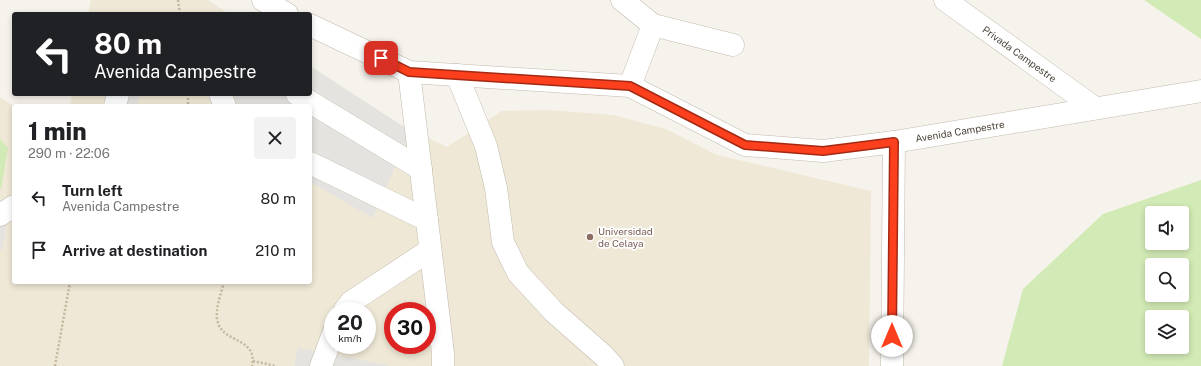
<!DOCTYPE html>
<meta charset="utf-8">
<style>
body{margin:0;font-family:"Public Sans",sans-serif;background:#f2f2f2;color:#202124;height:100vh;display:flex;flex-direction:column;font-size:15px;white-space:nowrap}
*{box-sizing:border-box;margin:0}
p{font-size:13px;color:#757577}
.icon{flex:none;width:22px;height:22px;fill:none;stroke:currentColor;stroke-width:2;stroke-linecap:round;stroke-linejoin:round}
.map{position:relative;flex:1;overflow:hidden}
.drawer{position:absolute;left:12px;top:104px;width:300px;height:180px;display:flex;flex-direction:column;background:#fff;border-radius:4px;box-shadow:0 2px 6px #0003}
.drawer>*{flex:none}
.guide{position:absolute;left:12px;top:12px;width:300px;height:84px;border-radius:4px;box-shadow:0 2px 6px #0003;background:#202124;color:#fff;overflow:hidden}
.buttons{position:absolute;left:1145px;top:206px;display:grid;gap:8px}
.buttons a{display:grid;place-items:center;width:44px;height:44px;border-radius:4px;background:#fff;box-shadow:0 2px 6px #0003;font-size:20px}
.speed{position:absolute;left:324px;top:302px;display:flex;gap:8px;font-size:20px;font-weight:700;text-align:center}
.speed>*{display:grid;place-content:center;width:52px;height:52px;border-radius:50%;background:#fff;box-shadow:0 2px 6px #0003;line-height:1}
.speed small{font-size:10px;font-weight:400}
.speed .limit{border:6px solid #d22;background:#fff;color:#111}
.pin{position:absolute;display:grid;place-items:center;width:34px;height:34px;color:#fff;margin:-17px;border-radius:8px;box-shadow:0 2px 6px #0006}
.me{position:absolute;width:44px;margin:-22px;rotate:0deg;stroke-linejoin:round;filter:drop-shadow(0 0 3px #0008)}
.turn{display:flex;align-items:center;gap:14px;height:84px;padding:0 16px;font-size:18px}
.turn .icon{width:52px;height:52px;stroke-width:2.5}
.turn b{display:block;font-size:28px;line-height:34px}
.round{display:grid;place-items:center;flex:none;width:42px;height:42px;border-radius:4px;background:#f2f2f2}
.overview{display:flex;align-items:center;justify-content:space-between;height:68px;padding:0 16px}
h1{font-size:24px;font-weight:800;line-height:30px}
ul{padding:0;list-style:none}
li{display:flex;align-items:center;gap:12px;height:52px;padding:0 16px}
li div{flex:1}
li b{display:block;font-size:15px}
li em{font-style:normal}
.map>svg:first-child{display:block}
</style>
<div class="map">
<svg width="1201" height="366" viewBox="0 0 1201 366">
<rect width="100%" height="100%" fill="#f6f3ec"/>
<path fill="#efe8d6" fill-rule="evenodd" d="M91,0H208L229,14H88Z
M310,66L401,125L447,147L502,111L548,110L613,115L666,129L717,155L871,191L869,366H0V97L14,106V282H310V106H70L72,94H310ZM333,311H367V345H333ZM393,311H427V345H393Z"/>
<path fill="#d2eab5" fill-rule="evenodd" d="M1144,0H1201V39Z
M0,139L8,148L1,189H0Z
M1201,180V366H1002L1023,289L1103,214ZM1152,213H1182V243H1152ZM1152,265H1182V295H1152ZM1152,317H1182V347H1152Z"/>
<path fill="#e5e3e0" d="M310,66L401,125L411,130L373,218L310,182V106H231L237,94H310Z
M107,94H140L137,106H104Z
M0,203L11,205L2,250H0Z
M298,348L388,365V366H294Z"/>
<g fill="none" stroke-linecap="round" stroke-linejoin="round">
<g stroke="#c2bbae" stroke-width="23">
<g id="minor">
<path d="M263,0L287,14"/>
<path d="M622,0L653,25L733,45"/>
<path id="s1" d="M945,0L1095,108"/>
<path id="s2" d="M310,25L409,72L630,86L745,145L823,151L894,142L1201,91"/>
<path d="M409,72L443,353V366"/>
<path d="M457,75L486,146L496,188L503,242L518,273L554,312L604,356L613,366"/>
<path d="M630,86L653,25"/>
<path d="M220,94L225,106"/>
<path d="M297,94L421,169"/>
<path d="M115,106L118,94"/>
<path d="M310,163L427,220"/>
<path d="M0,215L14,206"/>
<path d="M344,311L351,302L430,250"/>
<path d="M321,366L333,334"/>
<path d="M892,366L894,142"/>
</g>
</g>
<path stroke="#c4b79f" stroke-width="2.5" stroke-dasharray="2 2" stroke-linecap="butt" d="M178,0L180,14
M188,94V106
M224,282C221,294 214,311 218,323C224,343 258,338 252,366
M253,361L276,366
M55,366L70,282"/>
<use href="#minor" stroke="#fff" stroke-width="22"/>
</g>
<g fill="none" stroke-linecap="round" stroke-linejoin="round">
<g stroke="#a42913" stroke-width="10">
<path id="route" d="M381,58L409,72L630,86L745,145L823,151L894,142L892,336"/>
</g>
<use href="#route" stroke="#fc3f1d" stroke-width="7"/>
</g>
<circle fill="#8d6e63" stroke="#fff" stroke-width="1.5" cx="590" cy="237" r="4"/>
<g text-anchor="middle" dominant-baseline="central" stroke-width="3.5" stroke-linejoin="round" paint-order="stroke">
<g font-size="10" fill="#4b4439" stroke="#fff">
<text stroke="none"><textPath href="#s1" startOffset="92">Privada Campestre</textPath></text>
<text stroke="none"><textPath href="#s2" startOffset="677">Avenida Campestre</textPath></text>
</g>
<g font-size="10" fill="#785e54" stroke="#fff" text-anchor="start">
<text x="598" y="231">Universidad<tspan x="598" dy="12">de Celaya</tspan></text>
</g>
</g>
</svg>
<div class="buttons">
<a><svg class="icon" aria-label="sound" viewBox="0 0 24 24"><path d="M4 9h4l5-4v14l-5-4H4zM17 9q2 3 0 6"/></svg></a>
<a><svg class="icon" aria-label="search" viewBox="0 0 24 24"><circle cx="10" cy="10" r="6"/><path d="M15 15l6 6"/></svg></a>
<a><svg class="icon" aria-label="layers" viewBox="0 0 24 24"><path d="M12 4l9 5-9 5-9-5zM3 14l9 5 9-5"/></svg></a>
</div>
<div class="speed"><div>20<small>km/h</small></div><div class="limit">30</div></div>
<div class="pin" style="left:381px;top:58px;background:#d93025"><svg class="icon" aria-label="arrive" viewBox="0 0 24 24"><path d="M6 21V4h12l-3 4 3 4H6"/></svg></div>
<svg class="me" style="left:892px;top:336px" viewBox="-20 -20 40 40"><circle r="19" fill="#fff"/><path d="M0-13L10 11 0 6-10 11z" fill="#fc3f1d"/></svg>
<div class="guide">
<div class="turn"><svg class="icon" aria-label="left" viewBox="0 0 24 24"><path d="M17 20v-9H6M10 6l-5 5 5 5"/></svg><div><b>80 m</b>Avenida Campestre</div></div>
</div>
<section class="drawer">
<div class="overview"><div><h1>1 min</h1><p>290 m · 22:06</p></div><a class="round"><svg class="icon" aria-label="close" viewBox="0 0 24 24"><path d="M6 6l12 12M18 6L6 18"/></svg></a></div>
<ul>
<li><svg class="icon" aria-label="left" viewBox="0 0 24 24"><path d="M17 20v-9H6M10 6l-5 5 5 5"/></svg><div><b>Turn left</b><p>Avenida Campestre</p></div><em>80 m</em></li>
<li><svg class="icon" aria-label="arrive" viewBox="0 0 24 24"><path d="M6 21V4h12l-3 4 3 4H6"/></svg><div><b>Arrive at destination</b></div><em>210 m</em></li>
</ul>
</section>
</div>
